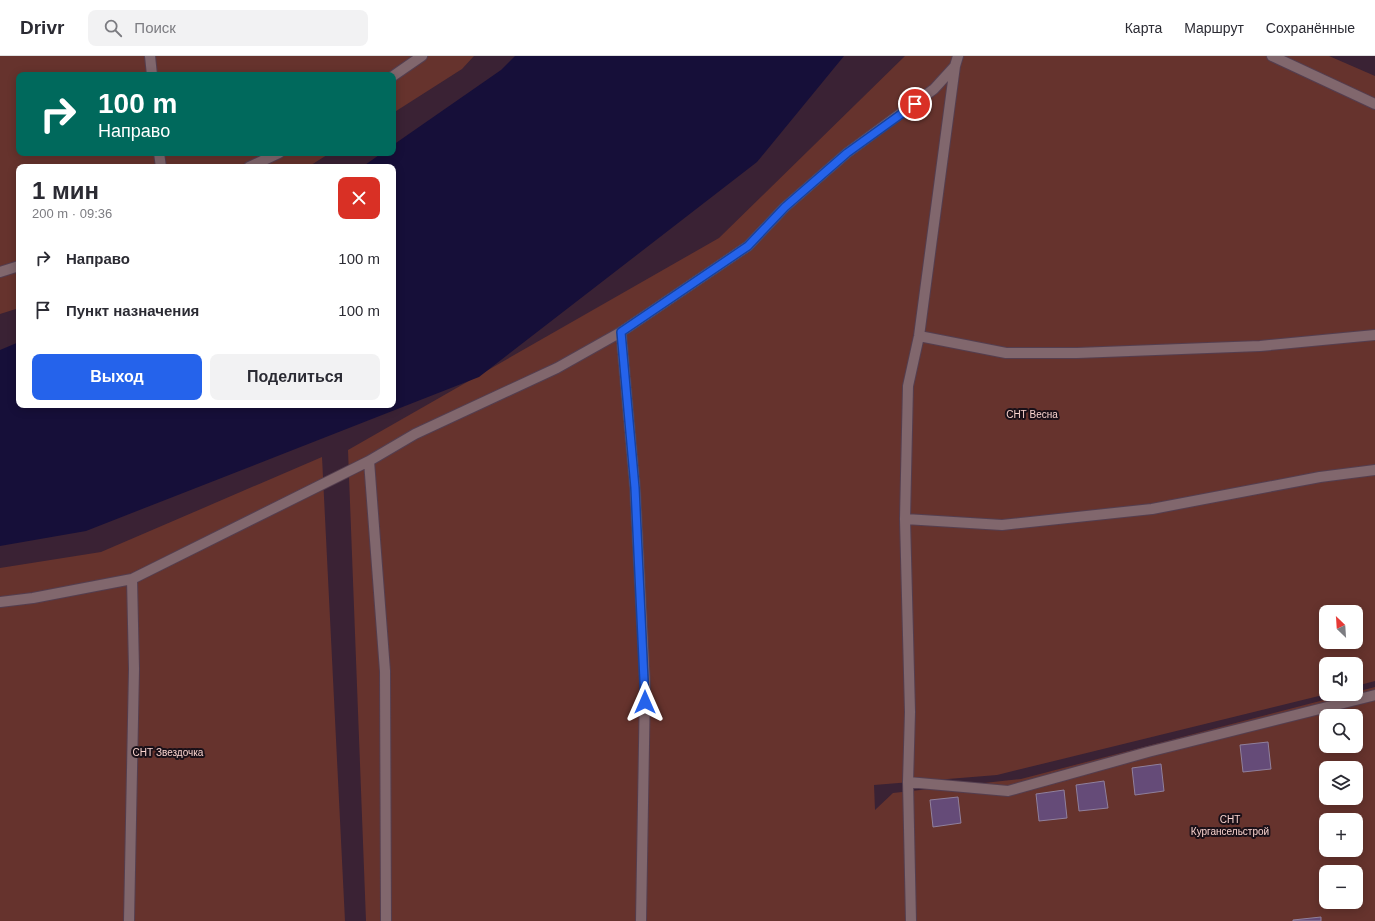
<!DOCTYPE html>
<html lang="ru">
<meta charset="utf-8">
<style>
body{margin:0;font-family:Helvetica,sans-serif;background:#f2f2f3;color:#2b2b33;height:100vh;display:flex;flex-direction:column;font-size:15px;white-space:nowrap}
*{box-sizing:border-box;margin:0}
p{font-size:13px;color:#7c7c81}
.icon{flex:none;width:22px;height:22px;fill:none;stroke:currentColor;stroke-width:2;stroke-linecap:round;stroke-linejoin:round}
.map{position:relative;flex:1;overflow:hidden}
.drawer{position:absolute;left:16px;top:108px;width:380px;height:244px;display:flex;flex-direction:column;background:#fff;border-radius:8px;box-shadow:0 2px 10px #0003}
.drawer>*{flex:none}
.top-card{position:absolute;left:16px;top:16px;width:380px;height:84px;border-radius:8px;box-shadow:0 2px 10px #0003;background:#00695c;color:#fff;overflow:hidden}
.needle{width:26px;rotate:335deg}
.controls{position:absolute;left:1319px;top:549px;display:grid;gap:8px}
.controls a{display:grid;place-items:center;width:44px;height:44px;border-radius:8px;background:#fff;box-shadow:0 2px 10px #0003;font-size:20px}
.pin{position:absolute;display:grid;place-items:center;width:34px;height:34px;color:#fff;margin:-17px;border:2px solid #fff;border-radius:50%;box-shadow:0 1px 4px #0007}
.me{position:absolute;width:44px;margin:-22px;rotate:0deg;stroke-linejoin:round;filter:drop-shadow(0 0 3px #0008)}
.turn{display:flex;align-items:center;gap:14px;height:84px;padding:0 16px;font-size:18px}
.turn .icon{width:52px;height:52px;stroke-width:2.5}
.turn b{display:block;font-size:28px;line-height:34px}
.round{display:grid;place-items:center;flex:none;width:42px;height:42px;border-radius:8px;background:#f2f2f3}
.overview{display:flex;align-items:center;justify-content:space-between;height:68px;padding:0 16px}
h1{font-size:24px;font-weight:800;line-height:30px}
.primary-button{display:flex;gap:8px;margin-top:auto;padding:8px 16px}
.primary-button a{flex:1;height:46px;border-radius:8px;background:#2563eb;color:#fff;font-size:16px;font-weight:800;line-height:46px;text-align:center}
.primary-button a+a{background:#f2f2f3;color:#2b2b33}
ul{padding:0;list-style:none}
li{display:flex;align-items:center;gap:12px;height:52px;padding:0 16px}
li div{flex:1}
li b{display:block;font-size:15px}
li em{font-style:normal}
header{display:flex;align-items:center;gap:24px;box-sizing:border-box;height:56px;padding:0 20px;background:#fff;border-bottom:1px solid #e1e1e2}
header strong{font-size:19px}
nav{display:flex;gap:22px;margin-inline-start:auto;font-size:14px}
.search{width:280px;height:36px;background:#f2f2f3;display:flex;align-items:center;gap:10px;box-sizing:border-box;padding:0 14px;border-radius:8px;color:#7c7c81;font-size:15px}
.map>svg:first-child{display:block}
</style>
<header>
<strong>Drivr</strong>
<div class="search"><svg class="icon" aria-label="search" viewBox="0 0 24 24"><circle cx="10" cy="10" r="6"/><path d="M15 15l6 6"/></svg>Поиск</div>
<nav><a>Карта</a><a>Маршрут</a><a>Сохранённые</a></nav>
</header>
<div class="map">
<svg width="1375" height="865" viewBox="0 0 1375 865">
<rect width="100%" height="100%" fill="#3a2234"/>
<path fill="#66332d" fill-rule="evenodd" d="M0,0H474L462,13L393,57V19H19V97H330L308,111H19V252L0,258Z
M905,0H1329L1375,20V625L1356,630V608H1326L1327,638L997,719L874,729L875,754L893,737L1021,723L1347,638H1356V636L1375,631V865H366L348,394L719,182ZM1326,556H1356V586H1326ZM1326,660H1356V690H1326ZM1326,712H1356V742H1326ZM1326,764H1356V794H1326ZM1326,816H1356V846H1326Z
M322,401L345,865H0V512L101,496Z"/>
<path fill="#160f39" d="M515,0H844L757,106L479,321L86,475L0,490V294L19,286V349H393V111H362L382,97H393V89L501,14Z"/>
<path fill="#654b78" stroke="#90809c" d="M1326,664V690H1341L1324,692L1321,665Z
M1268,686L1271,713L1243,716L1240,689Z
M1161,708L1164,735L1135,739L1132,712Z
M1104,725L1108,752L1079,755L1076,729Z
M1064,734L1067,762L1039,765L1036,738Z
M958,741L961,767L933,771L930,744Z
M1321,861V865H1293V864Z"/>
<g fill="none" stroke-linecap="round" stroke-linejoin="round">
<g stroke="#543e4f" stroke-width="12">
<path id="minor" d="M150,0L152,19
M1272,0L1375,48
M393,20L422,0
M159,97L161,111
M249,111L279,97
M0,216L19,210
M621,276L635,432L645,630L641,865
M919,280L1006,297H1077L1260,290L1375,279
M369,405L385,615L386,865
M905,463L1002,469L1152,453L1320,421L1375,414
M0,546L33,542L132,523L369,405L415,378L557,312L621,276L748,190L785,151L847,97L934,33L955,10L958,0
M908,726L1008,735L1148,696L1375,639
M129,865L134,613L132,523
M911,865L908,726L910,656L905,463L908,330L919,280L955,10"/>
</g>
<use href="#minor" stroke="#81676d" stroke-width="10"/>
</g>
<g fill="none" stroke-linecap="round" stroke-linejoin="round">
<g stroke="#184099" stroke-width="10">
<path id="route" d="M645,646L635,432L621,276L748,190L785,151L847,97L915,48"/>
</g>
<use href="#route" stroke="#2563eb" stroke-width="7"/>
</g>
<g text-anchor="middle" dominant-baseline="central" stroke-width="4" stroke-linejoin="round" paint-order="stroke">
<g font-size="10" fill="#f9d3ce" stroke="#1a1018">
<text x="1032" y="358">СНТ Весна</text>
<text x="168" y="696">СНТ Звездочка</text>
<text x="1230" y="763">СНТ<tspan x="1230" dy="12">Кургансельстрой</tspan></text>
</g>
</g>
</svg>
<div class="controls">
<a><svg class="needle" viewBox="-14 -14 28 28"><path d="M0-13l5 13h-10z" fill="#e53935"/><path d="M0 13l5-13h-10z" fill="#7c7c81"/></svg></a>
<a><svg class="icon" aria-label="sound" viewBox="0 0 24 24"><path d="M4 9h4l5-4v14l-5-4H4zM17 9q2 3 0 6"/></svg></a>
<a><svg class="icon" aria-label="search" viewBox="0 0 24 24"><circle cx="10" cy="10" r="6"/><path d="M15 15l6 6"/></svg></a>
<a><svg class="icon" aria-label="layers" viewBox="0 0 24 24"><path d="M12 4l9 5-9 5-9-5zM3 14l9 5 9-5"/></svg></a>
<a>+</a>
<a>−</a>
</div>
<div class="pin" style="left:915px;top:48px;background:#d93025"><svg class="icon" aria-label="arrive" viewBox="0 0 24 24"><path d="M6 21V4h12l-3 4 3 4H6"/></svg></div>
<svg class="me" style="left:645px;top:646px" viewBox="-20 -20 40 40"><path d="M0-17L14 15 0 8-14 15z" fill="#2563eb" stroke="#fff" stroke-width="4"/></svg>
<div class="top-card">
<div class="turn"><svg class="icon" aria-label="right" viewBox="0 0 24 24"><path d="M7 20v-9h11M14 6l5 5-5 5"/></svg><div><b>100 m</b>Направо</div></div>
</div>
<section class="drawer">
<div class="overview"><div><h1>1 мин</h1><p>200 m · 09:36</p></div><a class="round" style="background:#d93025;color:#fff"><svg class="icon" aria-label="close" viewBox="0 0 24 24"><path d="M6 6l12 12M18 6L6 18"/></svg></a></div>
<ul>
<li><svg class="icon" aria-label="right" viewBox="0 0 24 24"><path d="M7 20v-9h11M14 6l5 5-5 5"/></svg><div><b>Направо</b></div><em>100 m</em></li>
<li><svg class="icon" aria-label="arrive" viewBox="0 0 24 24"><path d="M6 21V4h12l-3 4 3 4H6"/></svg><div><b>Пункт назначения</b></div><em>100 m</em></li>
</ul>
<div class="primary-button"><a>Выход</a><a>Поделиться</a></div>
</section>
</div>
